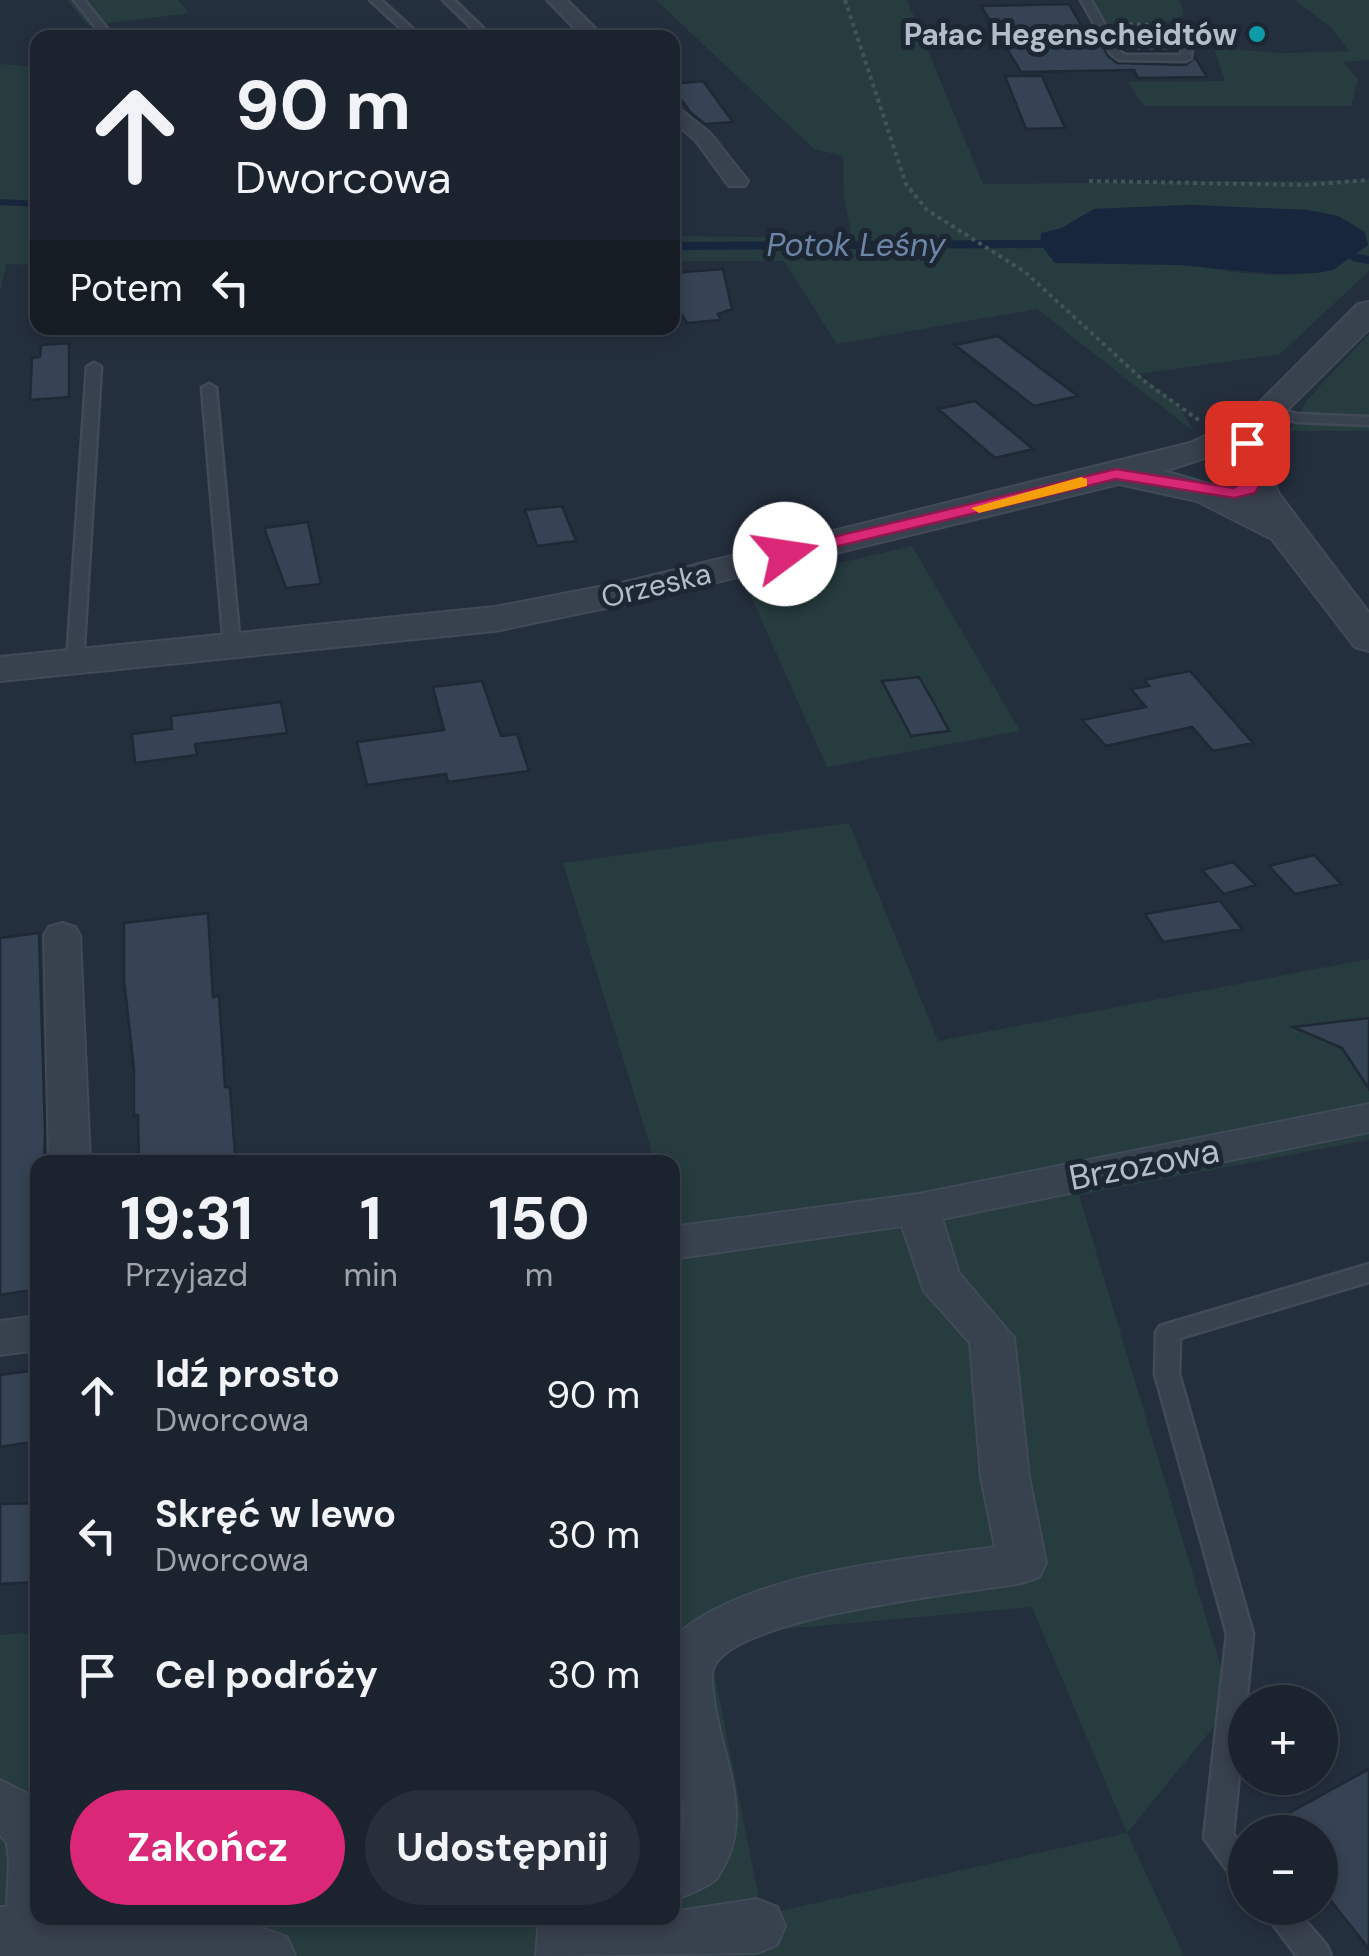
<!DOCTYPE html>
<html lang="pl">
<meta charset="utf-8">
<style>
body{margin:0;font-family:"DM Sans",sans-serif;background:#282f3a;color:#f1f3f6;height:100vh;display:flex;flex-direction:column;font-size:38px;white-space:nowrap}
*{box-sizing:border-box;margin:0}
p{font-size:32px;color:#a0a4aa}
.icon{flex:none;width:55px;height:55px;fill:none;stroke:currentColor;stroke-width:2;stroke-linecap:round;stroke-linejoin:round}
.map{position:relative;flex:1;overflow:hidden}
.sheet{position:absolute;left:30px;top:1155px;width:650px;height:770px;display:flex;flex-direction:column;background:#1b232e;border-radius:20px;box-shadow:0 5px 15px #0003,0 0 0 2px #39404a}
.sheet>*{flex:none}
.banner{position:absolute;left:30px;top:30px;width:650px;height:305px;border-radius:20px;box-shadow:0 5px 15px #0003,0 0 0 2px #39404a;background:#1b232e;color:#f1f3f6;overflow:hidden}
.buttons{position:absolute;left:1228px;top:1685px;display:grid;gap:20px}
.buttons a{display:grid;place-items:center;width:110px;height:110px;border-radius:50%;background:#1b232e;box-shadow:0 5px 15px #0003,0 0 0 2px #39404a;font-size:50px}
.pin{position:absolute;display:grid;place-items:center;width:85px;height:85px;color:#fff;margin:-42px;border-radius:20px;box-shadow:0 5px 15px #0006}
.me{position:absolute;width:110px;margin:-55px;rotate:76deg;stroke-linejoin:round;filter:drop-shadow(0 0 8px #0008)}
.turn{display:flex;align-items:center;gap:35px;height:210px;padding:0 40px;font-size:45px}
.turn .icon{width:130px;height:130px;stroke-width:2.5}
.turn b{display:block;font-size:70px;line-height:85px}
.then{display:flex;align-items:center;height:95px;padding:0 40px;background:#0003;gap:20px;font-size:38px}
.eta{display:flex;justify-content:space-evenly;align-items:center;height:170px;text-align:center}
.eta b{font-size:60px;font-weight:700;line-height:70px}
.cta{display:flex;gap:20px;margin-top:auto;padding:20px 40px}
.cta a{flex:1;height:115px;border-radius:60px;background:#db2777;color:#fff;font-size:40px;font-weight:700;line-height:115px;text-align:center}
.cta a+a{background:#282f3a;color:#f1f3f6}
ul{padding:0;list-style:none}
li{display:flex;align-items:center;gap:30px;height:140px;padding:0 40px}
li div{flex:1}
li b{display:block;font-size:38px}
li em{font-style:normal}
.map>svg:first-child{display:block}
</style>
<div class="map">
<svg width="1369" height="1956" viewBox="0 0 1369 1956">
<rect width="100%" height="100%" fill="#242f3e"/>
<path fill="#263c3f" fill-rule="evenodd" d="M67,0H178L189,13L88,26Z
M656,0H907L983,184L1369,180V271L1280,354L1138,374L1179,406L1194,432L1037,309L837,344L784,261H673V236L852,238L844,197L843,156L814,149ZM1189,205L1307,210L1339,216L1333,270C1241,287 1148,255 1061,228L1095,209Z
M1094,0H1180L1184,15L1168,22L1107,24Z
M1294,0H1369V60L1344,62L1358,80L1351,106H1144L1128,82L1225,81L1214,48L1284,53L1349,51L1331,27Z
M0,64L38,67L37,265L6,264L0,293Z
M1369,334V431H1290L1307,400Z
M912,546L1020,731L827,767L746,585Z
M849,823L938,1041L1369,959V1140L1079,1195L1232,1704L1127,1833L1184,1956H0V1635L37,1632L38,1918H672V1162H655L563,863ZM1032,1607L1127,1833L762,1915L707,1636Z"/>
<path fill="#17263c" d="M1189,205L1307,210L1338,216L1365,232L1368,245L1333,270L1316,273L1278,274L1178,265L1055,263L1040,244L1041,233L1062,228L1094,209Z"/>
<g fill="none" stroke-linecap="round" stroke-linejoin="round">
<path stroke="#17263c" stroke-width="6" d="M0,202L38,204"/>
<path stroke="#17263c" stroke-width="8" d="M672,246L1040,244
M1354,257L1369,260"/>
</g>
<path fill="#364354" stroke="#1f2835" stroke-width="2.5" d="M1069,4L1086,33H1095L1108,56L1117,63L1186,65L1195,57L1207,77L1138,78L1134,70L1021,72L981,6Z
M1114,33H1180L1184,39L1178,51H1126Z
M1005,76H1042L1065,128L1026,129Z
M703,81L733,122L705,124L691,113L672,87V84Z
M723,269L732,309L718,314L721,320L687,323L672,299V273Z
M998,336L1027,358L1078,396L1034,406L955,345Z
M69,343V397L30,400L32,358L40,357L41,345Z
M975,401L1033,449L995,458L938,409Z
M562,506L576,541L537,546L525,510Z
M308,522L321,584L286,588L264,528Z
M1190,671L1253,743L1213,751L1192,727L1106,746L1082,720L1146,707L1131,689L1149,686L1144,680Z
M919,677L934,703L949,731L911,736L882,681Z
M482,681L501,736L517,734L529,771L448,782L446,774L367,785L357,742L444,730L433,687Z
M281,702L287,733L195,744L197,755L135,763L132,734L172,729L171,716Z
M1314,855L1341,884L1295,894L1269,866Z
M1233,862L1256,885L1224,894L1202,870Z
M1220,901L1242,929L1163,942L1145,914Z
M208,913L213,997L219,996L225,1087H230L235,1154L139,1162L138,1115H134V1069L124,980V923Z
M39,933L45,1131L44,1162H38V1289L0,1295V938Z
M1369,1018V1089L1342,1048L1293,1027Z
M37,1370L38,1441L0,1447V1375Z
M38,1503V1582L0,1584V1504Z
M1369,1769V1949L1320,1887V1832H1254Z"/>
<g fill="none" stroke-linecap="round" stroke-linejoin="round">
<g stroke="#414a57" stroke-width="5">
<path id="service" d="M74,0H84L115,38H104Z
M370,0H381L423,38H411Z
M443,0H454L493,38H482Z
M1081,0H1091L1120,52L1125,55H1181L1182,45L1187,42L1192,45L1191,58L1186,61L1119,60L1111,54Z
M94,363L101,367L83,662L75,667L67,662L87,367Z
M209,384L216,388L240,646L232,651L224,646L202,388Z
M1270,407L1297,414L1369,417V425L1297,422L1265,414V408Z
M1369,1264V1282L1180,1338L1179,1374L1253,1634L1233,1834L1245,1849V1885L1235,1881L1204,1838L1227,1634L1155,1374L1156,1332L1160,1326Z
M1261,1908H1294L1327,1946L1331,1956H1297Z"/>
</g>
<g stroke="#414a57" stroke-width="4">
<path id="minor" d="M547,0H567L605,38H584Z
M672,103L710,133L748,181L745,186H729L696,141L672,120Z
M62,923L75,927L80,935L90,1162H49L44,935L49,927Z
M1369,1104V1132L942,1219L959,1273L1014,1338L1029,1477L1046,1563L1039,1577L1022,1583C962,1593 749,1615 716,1663C710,1671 712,1683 713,1692C718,1750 753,1806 726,1862C722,1869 720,1876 714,1881C701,1890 686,1895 672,1901V1846L683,1835L684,1808L672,1751L675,1636C751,1571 897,1561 995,1547L981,1477L970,1343L924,1291L902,1226L672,1259V1227L918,1194Z
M38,1316V1350L0,1355V1321Z
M0,1780L38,1799V1918C118,1918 211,1906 287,1937L295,1956H0V1907H7L9,1860L7,1843L0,1835Z
M757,1899L777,1907L785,1926L777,1945L757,1953L536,1956L539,1918H595V1924L672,1918V1912Z"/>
</g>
<g stroke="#414a57" stroke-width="4">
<path id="tertiary" d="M1369,302V329L1266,431L1265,463L1279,494L1369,613V651L1355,647L1272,539L1197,501L1119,484L630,603L495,631L0,681V657L495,607L630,581L1190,443L1237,421L1258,404L1358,304ZM1230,450L1232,468L1243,494L1164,471Z"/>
</g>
<path stroke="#3f5557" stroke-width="4" stroke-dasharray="4 4" stroke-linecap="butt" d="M845,0L906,184L927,210L1025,272L1144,381L1200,421
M1121,24L1164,25L1175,35
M1089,181L1304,185L1369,180"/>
<use href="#service" fill="#38414e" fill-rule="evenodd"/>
<use href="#minor" fill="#38414e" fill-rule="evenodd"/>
<use href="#tertiary" fill="#38414e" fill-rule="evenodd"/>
</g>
<path fill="#db2777" stroke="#8e194d" stroke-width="2.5" d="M1247,438L1255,443V454L1263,479L1255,493L1234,498L1116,479L785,559L776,554L779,550L1116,469L1234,488L1246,479L1238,454L1239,443Z"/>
<path fill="#f59e0b" d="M1081,477L1087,479V486L979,513L971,508Z"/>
<circle fill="#0f9aa8" stroke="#1d2633" stroke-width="4" cx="1257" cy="34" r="10"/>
<g text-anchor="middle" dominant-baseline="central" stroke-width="10" stroke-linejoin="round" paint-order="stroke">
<g font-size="30" font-weight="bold" fill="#b4bcc9" stroke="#1d2633" text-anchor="end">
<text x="1237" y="34">Pałac Hegenscheidtów</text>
</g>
<g font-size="30" fill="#b4bcc9" stroke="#1d2633">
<text transform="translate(656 585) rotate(-13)">Orzeska</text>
</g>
<g font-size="32" font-style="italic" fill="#6d86a8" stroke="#1d2633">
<text x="856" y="245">Potok Leśny</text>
</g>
<g font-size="35" fill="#b4bcc9" stroke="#1d2633">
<text transform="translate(1144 1164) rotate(-11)">Brzozowa</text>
</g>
</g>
</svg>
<div class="buttons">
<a>+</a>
<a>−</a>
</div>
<div class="pin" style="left:1247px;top:443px;background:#d93025"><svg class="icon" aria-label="arrive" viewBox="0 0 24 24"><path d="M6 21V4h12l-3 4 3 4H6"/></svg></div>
<svg class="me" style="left:785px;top:554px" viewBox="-20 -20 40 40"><circle r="19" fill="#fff"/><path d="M0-13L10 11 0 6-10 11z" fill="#db2777"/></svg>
<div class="banner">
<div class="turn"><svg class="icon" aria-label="ahead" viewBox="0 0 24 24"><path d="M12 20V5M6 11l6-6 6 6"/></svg><div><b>90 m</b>Dworcowa</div></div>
<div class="then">Potem<svg class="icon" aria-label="left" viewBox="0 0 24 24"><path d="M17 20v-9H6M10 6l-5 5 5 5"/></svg></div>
</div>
<section class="sheet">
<div class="eta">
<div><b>19:31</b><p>Przyjazd</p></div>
<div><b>1</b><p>min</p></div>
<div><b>150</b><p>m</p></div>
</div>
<ul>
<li><svg class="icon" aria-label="ahead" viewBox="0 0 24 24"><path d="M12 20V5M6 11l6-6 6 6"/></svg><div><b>Idź prosto</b><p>Dworcowa</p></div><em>90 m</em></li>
<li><svg class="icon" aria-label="left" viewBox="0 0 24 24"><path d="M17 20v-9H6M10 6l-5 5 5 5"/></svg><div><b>Skręć w lewo</b><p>Dworcowa</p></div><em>30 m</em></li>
<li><svg class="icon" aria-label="arrive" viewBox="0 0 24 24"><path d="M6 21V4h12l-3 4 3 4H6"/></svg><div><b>Cel podróży</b></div><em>30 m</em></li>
</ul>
<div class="cta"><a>Zakończ</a><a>Udostępnij</a></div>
</section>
</div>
